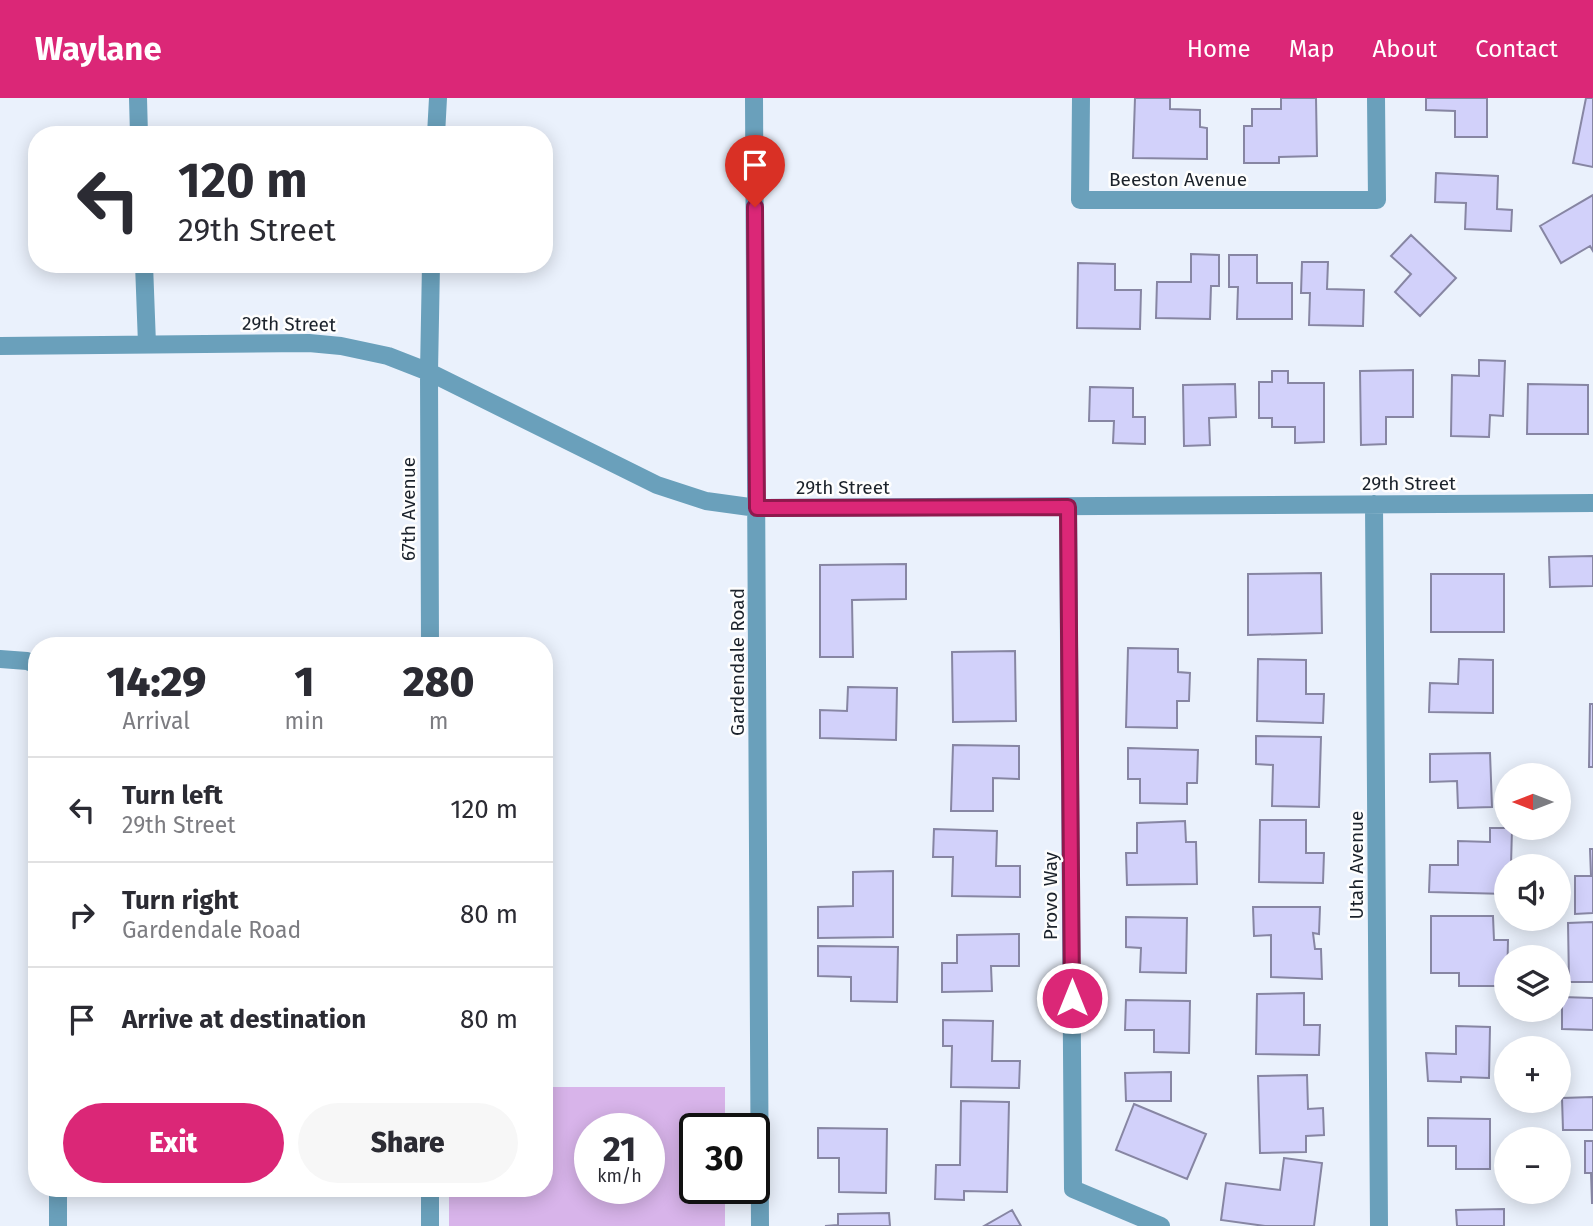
<!DOCTYPE html>
<meta charset="utf-8">
<style>
body{margin:0;font-family:"Fira Sans",sans-serif;background:#f7f7f7;color:#2b2b33;height:100vh;display:flex;flex-direction:column;font-size:26px;white-space:nowrap}
*{box-sizing:border-box;margin:0}
p{font-size:23px;color:#7c7c81}
.icon{flex:none;width:38px;height:38px;fill:none;stroke:currentColor;stroke-width:2;stroke-linecap:round;stroke-linejoin:round}
.map{position:relative;flex:1;overflow:hidden}
.sheet{position:absolute;left:28px;top:539px;width:525px;height:560px;display:flex;flex-direction:column;background:#fff;border-radius:28px;box-shadow:0 4px 18px #0003}
.sheet>*{flex:none}
.top-card{position:absolute;left:28px;top:28px;width:525px;height:147px;border-radius:28px;box-shadow:0 4px 18px #0003;background:#fff;color:#2b2b33;overflow:hidden}
.needle{width:46px;rotate:270deg}
.controls{position:absolute;left:1494px;top:665px;display:grid;gap:14px}
.controls a{display:grid;place-items:center;width:77px;height:77px;border-radius:50%;background:#fff;box-shadow:0 4px 18px #0003;font-size:35px}
.speed{position:absolute;left:574px;top:1015px;display:flex;gap:14px;font-size:35px;font-weight:700;text-align:center}
.speed>*{display:grid;place-content:center;width:91px;height:91px;border-radius:50%;background:#fff;box-shadow:0 4px 18px #0003;line-height:1}
.speed small{font-size:18px;font-weight:400}
.speed .limit{border:4px solid #111;border-radius:10px;background:#fff;color:#111}
.pin{position:absolute;display:grid;place-items:center;width:60px;height:60px;color:#fff;margin:-72px -30px;border-radius:50% 50% 50% 0;rotate:-45deg;box-shadow:0 0 7px #0007}
.pin .icon{rotate:45deg}
.me{position:absolute;width:77px;margin:-38px;rotate:0deg;stroke-linejoin:round;filter:drop-shadow(0 0 5px #0008)}
.turn{display:flex;align-items:center;gap:24px;height:147px;padding:0 35px;font-size:32px}
.turn .icon{width:91px;height:91px;stroke-width:2.5}
.turn b{display:block;font-size:49px;line-height:60px}
.eta{display:flex;justify-content:space-evenly;align-items:center;height:119px;text-align:center}
.eta b{font-size:42px;font-weight:800;line-height:49px}
.action{display:flex;gap:14px;margin-top:auto;padding:14px 35px}
.action a{flex:1;height:80px;border-radius:42px;background:#db2777;color:#fff;font-size:28px;font-weight:800;line-height:80px;text-align:center}
.action a+a{background:#f7f7f7;color:#2b2b33}
ul{padding:0;list-style:none}
li{display:flex;align-items:center;gap:21px;height:105px;padding:0 35px;border-top:2px solid #e1e1e2}
li div{flex:1}
li b{display:block;font-size:26px}
li em{font-style:normal}
header{display:flex;align-items:center;gap:42px;box-sizing:border-box;height:98px;padding:0 35px;background:#db2777;color:#fff}
header strong{font-size:33px}
nav{display:flex;gap:38px;margin-inline-start:auto;font-size:24px}
.map>svg:first-child{display:block}
</style>
<header>
<strong>Waylane</strong>
<nav><a>Home</a><a>Map</a><a>About</a><a>Contact</a></nav>
</header>
<div class="map">
<svg width="1593" height="1128" viewBox="0 0 1593 1128">
<rect width="100%" height="100%" fill="#eaf1fc"/>
<path fill="#d8b4ea" fill-rule="evenodd" d="M544,989H725V1031H695V1090H725V1128H449V1090H544ZM590,1031H649V1090H590Z"/>
<path fill="#d2d1fa" stroke="#8786a3" stroke-width="2" d="M1135,0H1170V11L1200,12V29L1207,30V61L1133,60Z
M1281,0H1316L1317,58L1279,59V65H1244V28H1252V11H1281Z
M1426,0H1487V39H1455V13L1426,12Z
M1586,0H1593V69L1573,65Z
M1436,75L1498,78L1497,111L1512,112L1511,133L1465,131L1466,105L1435,104Z
M1593,97V153L1590,148L1561,165L1540,128Z
M1411,137L1456,180L1420,218L1395,194L1411,176L1391,158Z
M1191,156L1219,157V188H1211L1210,221L1156,220L1157,184H1191Z
M1229,157H1257V185H1292V221H1237L1238,189H1229Z
M1302,164H1328L1327,191L1364,192L1363,228L1309,227L1310,195H1301Z
M1078,165L1115,166V192H1141L1140,231L1077,230Z
M1479,262L1505,263L1503,318L1490,317L1489,339L1451,338L1452,277L1479,278Z
M1413,272V319H1386V346L1361,347L1360,273Z
M1272,273H1288V285H1324V344L1295,345V329H1272V320H1259V284H1272Z
M1235,286L1236,319L1209,320L1210,347L1184,348L1183,287Z
M1528,286L1588,287V336H1527Z
M1090,289L1133,290V319H1145V346L1113,345L1114,323H1089Z
M1593,458V488L1550,489L1549,459Z
M906,466V501L852,502L853,559H820V467Z
M1321,475L1322,535L1248,537V476Z
M1431,476H1504V534H1431Z
M1128,550L1178,551V574L1190,575L1189,603H1177V630L1126,629Z
M1015,553L1016,623L953,624L952,554Z
M1258,561L1306,562V596H1324L1323,625L1257,623Z
M1459,561L1493,562V615L1429,614L1430,585L1458,586Z
M848,589L897,590L896,642L820,640V612L847,613Z
M1590,606H1593V669H1589Z
M1256,638L1321,639L1319,709L1272,708L1273,667L1256,666Z
M953,647L1019,648V681L993,680V713H951Z
M1128,650L1198,652L1197,685H1187V706L1140,705V681H1128Z
M1490,655L1492,709L1458,710L1457,683L1430,684V656Z
M1260,722H1306V755H1324L1323,785L1259,784Z
M1185,723L1186,744H1196L1197,786L1127,787L1126,755H1137V725Z
M1490,730H1512L1511,768H1507V796L1429,794L1430,767H1458V743L1490,744Z
M934,731L997,733L996,768H1020V799L952,798L953,759H933Z
M1590,751H1593V815L1575,816V778H1591Z
M893,773V839L818,840V809L853,808V774Z
M1253,809H1320L1319,836L1313,835L1315,851H1321L1322,881L1271,879V837L1254,838Z
M1431,818H1493L1494,842H1508L1507,888H1459V875H1431Z
M1126,819L1187,820L1186,875L1140,874L1141,850L1126,849Z
M1593,824V884H1569L1568,825Z
M1019,836V868H991L992,893L942,894V865H957V837Z
M818,848L898,849L897,904L851,903V879L818,878Z
M1304,895V927H1320L1319,957L1256,956L1257,896Z
M1562,899L1593,900V932L1562,931Z
M1126,902L1190,903L1189,955L1154,954V932H1125Z
M943,922L993,923L992,963H1020L1019,990L951,989L952,948H943Z
M1456,928L1490,929L1489,980L1461,979V984L1428,983L1426,955L1456,956Z
M1171,974V1003H1126L1125,975Z
M1307,977L1308,1011L1323,1010L1324,1037L1306,1038V1054L1260,1055L1258,978Z
M1593,999V1032H1563L1562,1000Z
M961,1003L1009,1004L1007,1094L964,1093V1102L935,1101L936,1067H960Z
M1134,1006L1206,1036L1187,1081L1116,1052Z
M1428,1020L1490,1021V1071H1456V1048H1428Z
M818,1030L887,1031L886,1095L839,1094V1060H818Z
M1585,1043H1593V1105H1592L1591,1075H1585Z
M1284,1060L1322,1065L1314,1128H1265L1221,1122L1226,1085L1280,1092Z
M1504,1111V1128H1457L1456,1112Z
M1012,1112L1021,1128H984Z
M889,1115L890,1128H825L838,1127V1116Z"/>
<g fill="none" stroke-linecap="round" stroke-linejoin="round">
<path stroke="#6aa0bb" stroke-width="18" d="M138,0L139,37
M754,0L760,1128
M1081,0L1080,102H1377L1376,0
M436,37L438,0
M144,166L147,246
M0,248L309,245L341,248L388,258L429,274L657,387L706,403L757,410L1593,405
M1374,406L1379,1128
M1068,409L1073,1091L1161,1128
M430,548L429,274L431,166
M0,561L27,563L37,567
M58,1090V1128
M430,1090V1128"/>
</g>
<g fill="none" stroke-linecap="round" stroke-linejoin="round">
<g stroke="#8e194d" stroke-width="18">
<path id="route" d="M755,109L757,410L1068,409L1072,900"/>
</g>
<use href="#route" stroke="#db2777" stroke-width="12"/>
</g>
<g text-anchor="middle" dominant-baseline="central" stroke-width="5" stroke-linejoin="round" paint-order="stroke">
<g font-size="19" fill="#1b222b" stroke="#fefefe">
<text x="1178" y="81">Beeston Avenue</text>
<text transform="translate(289 226) rotate(1)">29th Street</text>
<text x="1409" y="385">29th Street</text>
<text x="843" y="389">29th Street</text>
<text transform="translate(408 411) rotate(-90)">67th Avenue</text>
<text transform="translate(737 564) rotate(-90)">Gardendale Road</text>
<text transform="translate(1356 767) rotate(-90)">Utah Avenue</text>
<text transform="translate(1050 798) rotate(-90)">Provo Way</text>
</g>
</g>
</svg>
<div class="controls">
<a><svg class="needle" viewBox="-14 -14 28 28"><path d="M0-13l5 13h-10z" fill="#e53935"/><path d="M0 13l5-13h-10z" fill="#7c7c81"/></svg></a>
<a><svg class="icon" aria-label="sound" viewBox="0 0 24 24"><path d="M4 9h4l5-4v14l-5-4H4zM17 9q2 3 0 6"/></svg></a>
<a><svg class="icon" aria-label="layers" viewBox="0 0 24 24"><path d="M12 4l9 5-9 5-9-5zM3 14l9 5 9-5"/></svg></a>
<a>+</a>
<a>−</a>
</div>
<div class="speed"><div>21<small>km/h</small></div><div class="limit">30</div></div>
<div class="pin" style="left:755px;top:109px;background:#d93025"><svg class="icon" aria-label="arrive" viewBox="0 0 24 24"><path d="M6 21V4h12l-3 4 3 4H6"/></svg></div>
<svg class="me" style="left:1072px;top:900px" viewBox="-20 -20 40 40"><circle r="17" fill="#db2777" stroke="#fff" stroke-width="3"/><path d="M0-11L8 9 0 5-8 9z" fill="#fff"/></svg>
<div class="top-card">
<div class="turn"><svg class="icon" aria-label="left" viewBox="0 0 24 24"><path d="M17 20v-9H6M10 6l-5 5 5 5"/></svg><div><b>120 m</b>29th Street</div></div>
</div>
<section class="sheet">
<div class="eta">
<div><b>14:29</b><p>Arrival</p></div>
<div><b>1</b><p>min</p></div>
<div><b>280</b><p>m</p></div>
</div>
<ul>
<li><svg class="icon" aria-label="left" viewBox="0 0 24 24"><path d="M17 20v-9H6M10 6l-5 5 5 5"/></svg><div><b>Turn left</b><p>29th Street</p></div><em>120 m</em></li>
<li><svg class="icon" aria-label="right" viewBox="0 0 24 24"><path d="M7 20v-9h11M14 6l5 5-5 5"/></svg><div><b>Turn right</b><p>Gardendale Road</p></div><em>80 m</em></li>
<li><svg class="icon" aria-label="arrive" viewBox="0 0 24 24"><path d="M6 21V4h12l-3 4 3 4H6"/></svg><div><b>Arrive at destination</b></div><em>80 m</em></li>
</ul>
<div class="action"><a>Exit</a><a>Share</a></div>
</section>
</div>
